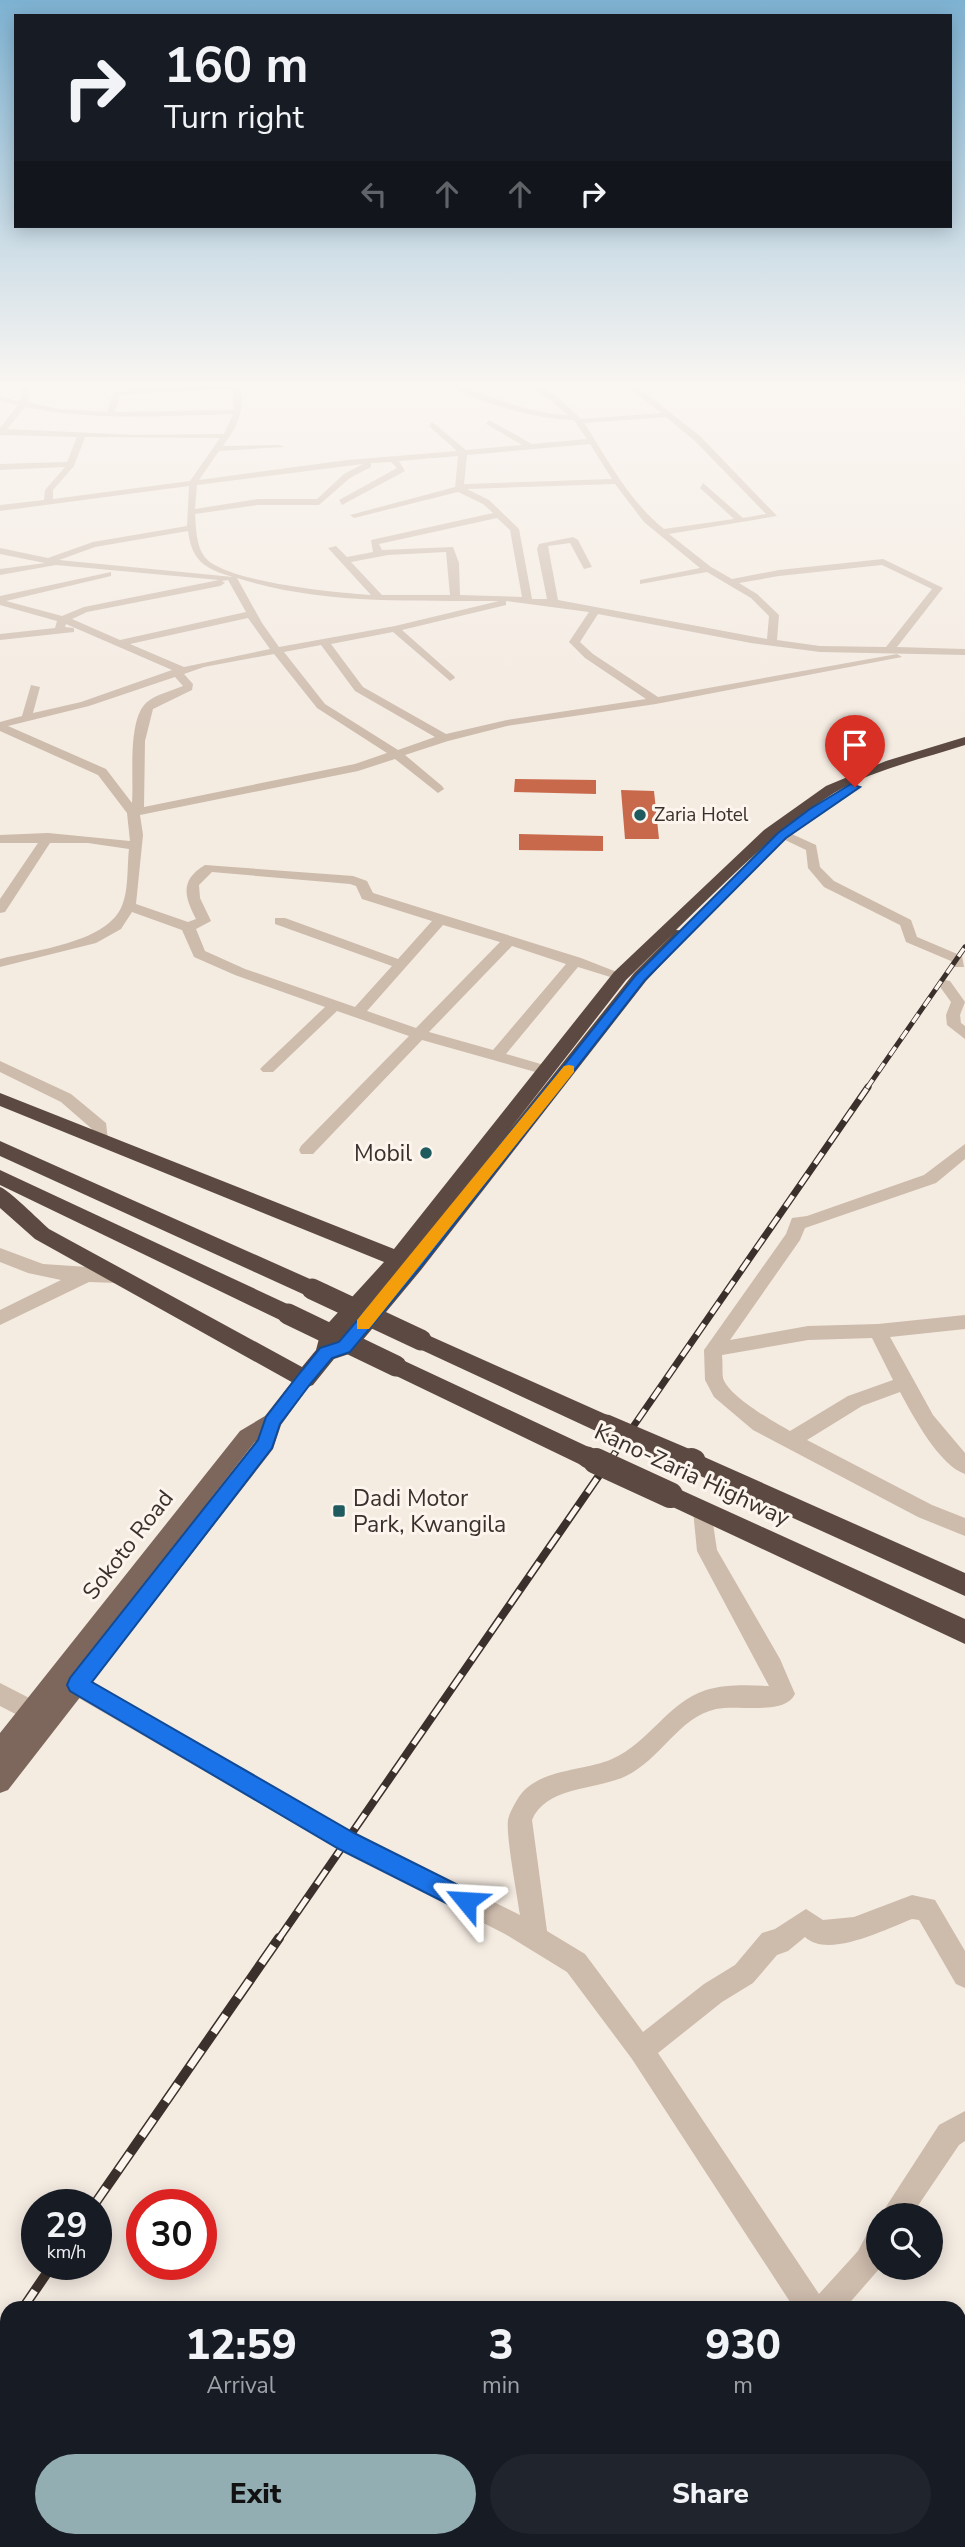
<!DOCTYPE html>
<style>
body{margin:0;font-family:"Nunito Sans",sans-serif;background:#20242c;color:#f1f3f6;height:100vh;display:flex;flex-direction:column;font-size:26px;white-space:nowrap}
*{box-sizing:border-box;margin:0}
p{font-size:23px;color:#9ea1a6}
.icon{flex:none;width:38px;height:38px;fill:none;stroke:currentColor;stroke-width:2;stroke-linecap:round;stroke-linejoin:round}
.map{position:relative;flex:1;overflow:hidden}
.details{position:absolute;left:0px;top:2301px;width:966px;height:247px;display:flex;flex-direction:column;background:#171b24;border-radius:21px 21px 0 0;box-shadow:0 4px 18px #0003}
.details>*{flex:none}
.banner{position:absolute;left:14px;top:14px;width:938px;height:214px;border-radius:0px;box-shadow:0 4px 18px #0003;background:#171b24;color:#f1f3f6;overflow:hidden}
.controls{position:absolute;left:866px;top:2203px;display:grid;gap:14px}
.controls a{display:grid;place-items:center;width:77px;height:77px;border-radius:50%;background:#171b24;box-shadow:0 4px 18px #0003;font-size:35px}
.speed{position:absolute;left:21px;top:2189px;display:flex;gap:14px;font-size:35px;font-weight:700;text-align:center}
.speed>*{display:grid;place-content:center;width:91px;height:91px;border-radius:50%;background:#171b24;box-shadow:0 4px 18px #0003;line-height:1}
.speed small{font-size:18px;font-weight:400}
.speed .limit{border:10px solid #d22;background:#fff;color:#111}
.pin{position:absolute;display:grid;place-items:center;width:60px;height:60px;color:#fff;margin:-72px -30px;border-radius:50% 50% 50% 0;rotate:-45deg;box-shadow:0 0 7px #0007}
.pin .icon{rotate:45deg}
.me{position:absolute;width:77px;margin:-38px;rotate:297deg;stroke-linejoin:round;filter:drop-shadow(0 0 5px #0008)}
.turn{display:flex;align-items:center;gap:24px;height:147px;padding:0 35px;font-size:32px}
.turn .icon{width:91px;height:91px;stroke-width:2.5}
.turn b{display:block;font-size:49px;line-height:60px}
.lanes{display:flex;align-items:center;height:66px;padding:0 35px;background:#0003;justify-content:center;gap:35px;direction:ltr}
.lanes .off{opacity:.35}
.eta{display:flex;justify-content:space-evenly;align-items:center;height:119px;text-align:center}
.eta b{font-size:42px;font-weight:800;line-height:49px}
.primary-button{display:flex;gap:14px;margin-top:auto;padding:14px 35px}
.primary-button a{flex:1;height:80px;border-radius:42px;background:#92aeb2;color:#111;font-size:28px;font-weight:800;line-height:80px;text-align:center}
.primary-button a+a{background:#20242c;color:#f1f3f6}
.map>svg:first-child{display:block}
</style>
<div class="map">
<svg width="965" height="2547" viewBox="0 0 965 2547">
<rect width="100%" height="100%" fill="#f4ebe1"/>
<path fill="#c8694b" d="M515,779L596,780V794L514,792Z
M621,790L654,791L659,839H625Z
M519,834L603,836V851L519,850Z"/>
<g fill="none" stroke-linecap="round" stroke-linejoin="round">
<path fill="#cdbbac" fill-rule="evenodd" d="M23,382H31L28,402L58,409L107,412L113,393L117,391L239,382C247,408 237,427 223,446L280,445L284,447L219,451L199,480L348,460L457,451L429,426L432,422L466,450L522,445L486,424L489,420L532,444L587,439L574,420C535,419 476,403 443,382C462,382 479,393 497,399C520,408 544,414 568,415L549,399L522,382C545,382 565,404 581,419L661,413L622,382H631L700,436L777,516L669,534L711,567L732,579L779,570L883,559L943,588L897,647L965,649V655L820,652L751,643L598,614L580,642L593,654L658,697L897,654L902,657L656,704L507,726L448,741L405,755L442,786L444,789L438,793L395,759L358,771L140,815L143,835L136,904L188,922L196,919C184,896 180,880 205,865L353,876L367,881L373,893L581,958L627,976L620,980L578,967L506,1054L551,1067L554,1070L551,1073L546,1075L422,1040L313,1154H301L299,1150L301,1146L409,1036L337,1011L273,1072H263L260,1069L263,1066L325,1007L235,975L194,957L182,930L132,912L121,929L96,943L0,967V959C35,950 104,943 121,908C129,892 127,866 129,849L88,843H50L5,912L0,913V899L38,843H0V835L48,833L130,841L127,813L98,775L0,731V722L22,716L31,685L40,687L33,713L81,702L172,670L66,624L65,627L74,628V632L0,640V634L55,628L57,621L0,605V596L111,572V576L6,601L62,616L84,607L219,580L56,565L0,575V569L45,563L0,554V548L48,558L93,542L187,526L189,486L0,511V505L44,500L45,490L65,467L0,470V464L67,462L77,437L0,435V428L18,405L0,401V397L20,401ZM233,388L234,410L115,412L120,395ZM25,407C94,421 163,416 233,414L224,434L136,435L7,429ZM666,417L694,440L766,514L743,518L703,483L700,488L734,519L664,529C628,500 609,461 584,423ZM85,437L220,438L190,481L53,499V490L74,466ZM590,444L612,479L464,484L467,455ZM458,456L455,487L350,515L354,518L458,492L483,504L493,513L371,540L373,552L347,557L336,546L328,548L371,595C340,593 221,582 204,556C196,545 196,527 195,514L258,505H319L350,478L371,467V463L391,462L397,468L339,500L342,505L405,471L399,461ZM363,464L344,474L317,499H258L195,509L197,485ZM615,484L644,522L700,568L640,580V584L707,572L751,598L769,616L767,639L558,600L548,546L570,543L584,569L592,567L578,540L573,537L539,544L537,549L547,599H532L519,529L489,500L467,489ZM497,518L510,530L522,597L460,595L459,563L453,547L382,550L379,544ZM188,531C192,562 206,569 233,577L59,560L95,547ZM446,552L450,595H382L351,562L388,555ZM882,565L932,589L886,647L820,646L777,640L779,615L757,594L739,583L779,576ZM237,578C323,605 410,600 499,601L395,626L279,647L262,623ZM228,580L246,612L120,640L72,619L87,612L220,586L225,583L222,581ZM506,601L589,612L569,642L585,658L646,699L507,720L446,734L363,687L331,644L393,632L450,681L455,678L454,676L402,630L506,605ZM248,618L270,649L184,667L130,644ZM321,645L355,691L435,737L398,750L325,704L284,652ZM274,654L317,708L387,753L355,764L144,807L145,741L153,709L192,690L193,684L184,674L204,667ZM175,677L183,686C171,691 157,694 147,702C127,719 134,778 132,803L106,769L8,726L89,706ZM212,872L350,884L356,886L362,899L432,921L398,959L285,918H275V924L392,966L355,1007L245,969L205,951L196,929L211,921L200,898L199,885ZM443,925L500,942L416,1028L367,1011ZM512,946L566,964L493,1050L429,1032Z
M783,830L816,845L820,867L834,881L911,920L917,937L962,956L964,967H954L951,961L906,942L900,925L824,887L808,868L806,850L779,837L777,834Z
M945,980L950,981L965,1002L960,1015L961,1023L965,1026V1039L947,1025L946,1015L951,1002L938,984Z
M0,1061L71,1094L106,1123L108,1140L106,1144H94L92,1129L61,1102L0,1072Z
M965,1144V1159L936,1183L805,1228L800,1240L730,1340L808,1326L878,1324L965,1315V1329L890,1337L933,1415L965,1453V1474C939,1465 913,1416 900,1392L862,1406L807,1440L932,1505L965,1518V1536L918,1517L753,1430L714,1397L705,1380L704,1350L786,1234L792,1218L807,1216L924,1175ZM872,1338L893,1380L848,1396L790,1431C774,1422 728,1396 723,1378C722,1372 723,1363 722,1355L808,1340Z
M0,1248L43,1264L118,1269L127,1276L118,1283L89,1282L0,1325V1310L61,1280L28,1273L0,1262Z
M703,1501L710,1504L717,1550L780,1659L795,1694C785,1716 738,1704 716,1709C679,1717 660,1760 626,1776C597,1790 546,1786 532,1820L547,1931L585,1954L643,2032L704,1984L735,1965L762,1933L775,1929L806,1909L823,1920L854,1917L912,1895L935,1900L965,1951V1988L956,1984L919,1920L912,1919C886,1929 828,1959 805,1937L788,1951L777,1955L753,1983L722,2002L658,2053L819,2294L858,2251L868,2232L878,2228L880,2268L845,2308H794L632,2059L567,1972L505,1934L338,1849L58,1686L55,1679L58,1672L66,1669L74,1672L354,1833L520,1915C517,1894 506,1837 508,1820C509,1814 514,1805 517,1800C535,1768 583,1772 612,1759C649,1743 667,1703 706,1690C726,1684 749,1685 769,1686L697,1551L693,1510L696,1504Z
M0,1683L39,1703L42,1711L39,1719L31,1722L0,1706Z
M965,2111V2141L959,2145L911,2216H880L939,2125Z
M965,2434V2475L959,2477V2436Z
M959,2495L965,2498V2535L959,2532Z"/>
<path fill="#7d675c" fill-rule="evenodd" d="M305,1372L312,1374L314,1379L281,1425L273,1449L8,1790L0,1793V1733L240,1431L265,1416L298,1374ZM256,1441L204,1507L254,1443Z"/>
<path fill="#5c4a42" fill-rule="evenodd" d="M965,737V745C922,759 872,770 834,793C774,831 726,882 676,930L688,931L690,934L646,981L421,1270L352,1353L334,1359L313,1385L305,1388L297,1385L35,1239L0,1208V1187C9,1190 39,1220 49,1229L302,1367L316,1350L321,1331L384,1262L0,1106V1093L394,1249L614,972L764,830L826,786L886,761ZM673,934L634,973L507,1133L626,980Z
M0,1141L319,1283L323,1289L319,1295H305L0,1156Z
M0,1170L296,1308L299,1314L296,1320H280L0,1185Z
M421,1332L614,1418L618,1425L614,1432L606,1434L598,1432L413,1346L410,1340L413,1334Z
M396,1357L595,1450L599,1457L595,1464L587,1467L579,1464L388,1372L385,1366L388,1360Z
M693,1452L965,1573V1596L685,1469L681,1462L685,1455Z
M670,1485L965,1619V1644L662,1502L658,1495L662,1488Z"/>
<g stroke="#3b302b" stroke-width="5">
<path id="rail-far3" d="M867,1088L965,947"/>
</g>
<g stroke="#3b302b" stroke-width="7">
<path id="rail-far2" d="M608,1463L868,1087"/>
</g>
<g stroke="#3b302b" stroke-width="8">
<path id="rail-far1" d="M278,1940L609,1461"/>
</g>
<g stroke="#3b302b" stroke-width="10">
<path id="rail" d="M94,2205L279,1938
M23,2308L53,2264
M0,2341L7,2331"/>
</g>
<use href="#rail-far3" stroke="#fbf5ee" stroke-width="3.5" stroke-dasharray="10" stroke-linecap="butt"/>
<use href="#rail-far2" stroke="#fbf5ee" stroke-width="4.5" stroke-dasharray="13" stroke-linecap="butt"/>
<use href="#rail-far1" stroke="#fbf5ee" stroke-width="5" stroke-dasharray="17" stroke-linecap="butt"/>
<use href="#rail" stroke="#fbf5ee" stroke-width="7" stroke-dasharray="21" stroke-linecap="butt"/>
<path stroke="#5c4a42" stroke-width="21" d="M312,1289L421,1340
M288,1314L396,1366
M606,1425L693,1462
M587,1457L599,1463"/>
<path stroke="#5c4a42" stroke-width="26" d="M596,1461L670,1495
M691,1461L693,1462"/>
</g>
<linearGradient id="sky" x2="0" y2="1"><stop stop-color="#7eb2d2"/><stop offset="0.52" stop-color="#faf6f2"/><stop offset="1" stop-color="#faf6f2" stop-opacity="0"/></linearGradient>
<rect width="965" height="739" fill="url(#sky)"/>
<path fill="#1a73e8" stroke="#114b97" stroke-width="2" d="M851,784L860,787L786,838L645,980L419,1269L350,1352L332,1358L311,1383L280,1424L272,1448L92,1682L354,1833L474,1893L477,1901L474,1909L466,1912L458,1909L339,1849L70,1691L67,1685L70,1678L258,1440L266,1417L299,1374L320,1348L339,1342L408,1261L636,975L778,833L810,809Z"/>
<path fill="#f59e0b" d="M569,1065L574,1066V1072L369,1329H357V1320L564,1066Z"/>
<g fill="#1f5a5e" stroke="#fbf5ee" stroke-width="2.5">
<circle cx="640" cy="815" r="7"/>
<circle cx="426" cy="1153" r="7"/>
<rect x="332" y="1504" width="14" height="14" rx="3.5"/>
</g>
<g text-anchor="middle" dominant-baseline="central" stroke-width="6" stroke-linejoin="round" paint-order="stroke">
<g font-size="19" fill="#3b302b" stroke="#fbf5ee" text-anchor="start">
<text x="654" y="815">Zaria Hotel</text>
</g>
<g font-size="23" fill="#3b302b" stroke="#fbf5ee" text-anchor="end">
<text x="412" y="1153">Mobil</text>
<text x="353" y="1498" text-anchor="start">Dadi Motor<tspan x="353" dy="26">Park, Kwangila</tspan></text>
</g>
<g font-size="23" fill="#3b302b" stroke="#fbf5ee">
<text transform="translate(692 1475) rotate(25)">Kano-Zaria Highway</text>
<text transform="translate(128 1545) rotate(-52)">Sokoto Road</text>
</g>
</g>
</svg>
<div class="controls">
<a><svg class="icon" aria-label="search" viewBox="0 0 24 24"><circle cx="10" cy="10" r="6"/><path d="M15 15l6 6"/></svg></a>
</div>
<div class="speed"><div>29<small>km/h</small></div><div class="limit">30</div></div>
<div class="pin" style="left:855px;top:787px;background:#d93025"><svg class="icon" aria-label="arrive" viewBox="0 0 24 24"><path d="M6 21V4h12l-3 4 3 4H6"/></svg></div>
<svg class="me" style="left:466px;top:1901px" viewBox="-20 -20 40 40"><path d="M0-17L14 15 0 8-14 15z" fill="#1a73e8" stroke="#fff" stroke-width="4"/></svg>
<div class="banner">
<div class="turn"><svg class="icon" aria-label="right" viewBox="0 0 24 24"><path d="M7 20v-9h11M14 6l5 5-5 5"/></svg><div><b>160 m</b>Turn right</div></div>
<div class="lanes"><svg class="icon off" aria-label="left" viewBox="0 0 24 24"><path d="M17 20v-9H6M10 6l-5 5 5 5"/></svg><svg class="icon off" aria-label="ahead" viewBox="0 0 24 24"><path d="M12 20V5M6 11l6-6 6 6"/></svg><svg class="icon off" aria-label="ahead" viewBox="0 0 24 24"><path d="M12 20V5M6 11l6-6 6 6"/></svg><svg class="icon" aria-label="right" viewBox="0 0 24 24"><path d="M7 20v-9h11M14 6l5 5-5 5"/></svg></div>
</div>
<section class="details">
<div class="eta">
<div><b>12:59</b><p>Arrival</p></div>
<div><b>3</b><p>min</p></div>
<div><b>930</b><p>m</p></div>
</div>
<div class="primary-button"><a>Exit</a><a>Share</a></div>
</section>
</div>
